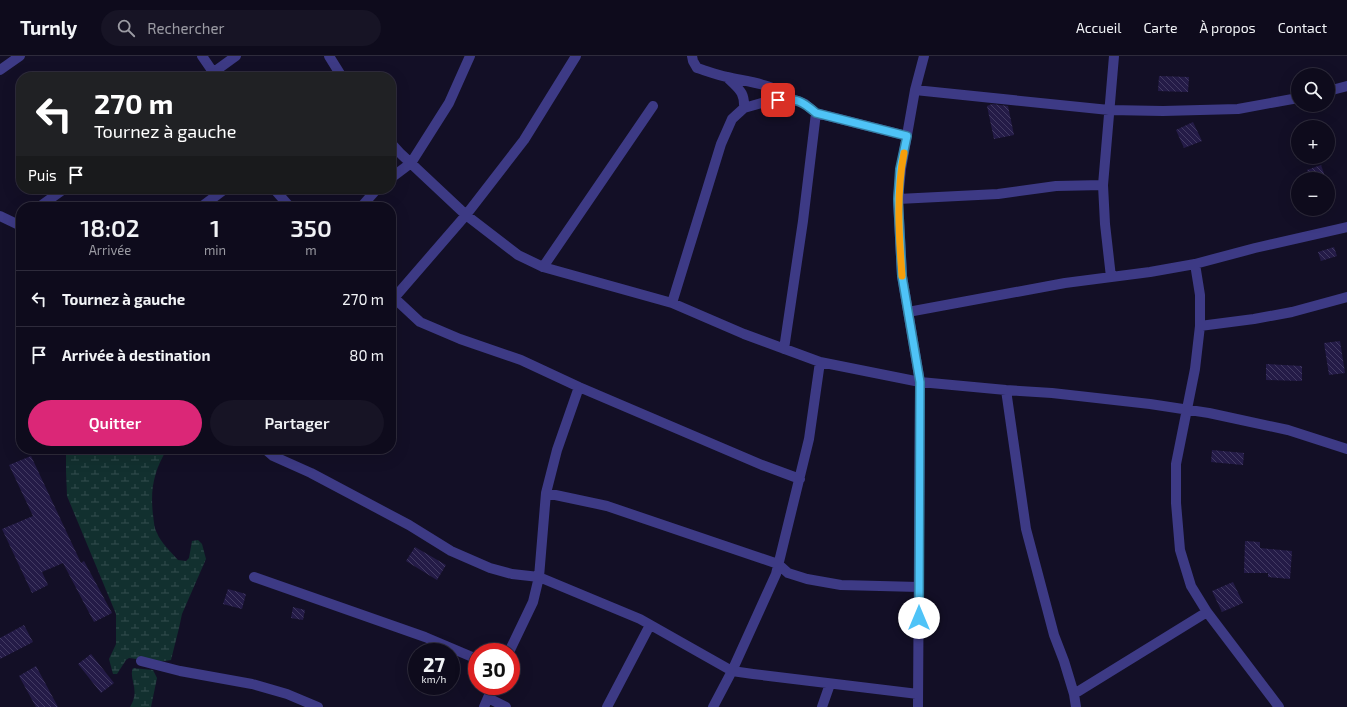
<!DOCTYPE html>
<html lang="fr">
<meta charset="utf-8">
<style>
body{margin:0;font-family:"Exo 2",sans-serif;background:#171425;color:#f1f3f6;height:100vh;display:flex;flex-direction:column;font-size:15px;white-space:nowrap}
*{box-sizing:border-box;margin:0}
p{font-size:13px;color:#9b9ba3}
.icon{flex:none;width:22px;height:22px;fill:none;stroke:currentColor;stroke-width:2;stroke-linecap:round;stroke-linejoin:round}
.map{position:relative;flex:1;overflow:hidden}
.panel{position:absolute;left:16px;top:146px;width:380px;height:252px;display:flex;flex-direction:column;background:#0e0b1c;border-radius:16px;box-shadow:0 4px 16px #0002,0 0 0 1px #2e2b3b}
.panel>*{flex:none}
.hud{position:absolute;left:16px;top:16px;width:380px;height:122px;border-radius:16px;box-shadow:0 4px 16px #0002,0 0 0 1px #2e2b3b;background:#202124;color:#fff;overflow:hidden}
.tools{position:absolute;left:1291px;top:12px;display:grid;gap:8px}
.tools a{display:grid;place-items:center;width:44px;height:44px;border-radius:50%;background:#0e0b1c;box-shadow:0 4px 16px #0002,0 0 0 1px #2e2b3b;font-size:20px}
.speed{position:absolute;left:408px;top:587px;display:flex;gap:8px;font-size:20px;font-weight:700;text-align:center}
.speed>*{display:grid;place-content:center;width:52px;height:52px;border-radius:50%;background:#0e0b1c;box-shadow:0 4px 16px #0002,0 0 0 1px #2e2b3b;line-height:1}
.speed small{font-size:10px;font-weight:400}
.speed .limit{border:6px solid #d22;background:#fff;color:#111}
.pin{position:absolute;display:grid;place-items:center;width:34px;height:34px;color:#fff;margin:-17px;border-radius:8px;box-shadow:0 2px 6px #0006}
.me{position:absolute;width:44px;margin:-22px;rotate:0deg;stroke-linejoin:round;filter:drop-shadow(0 0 3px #0008)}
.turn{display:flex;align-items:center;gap:14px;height:84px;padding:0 12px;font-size:18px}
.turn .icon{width:52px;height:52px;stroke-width:2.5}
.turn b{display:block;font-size:28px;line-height:34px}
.then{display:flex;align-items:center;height:38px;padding:0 12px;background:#0003;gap:8px;font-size:15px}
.eta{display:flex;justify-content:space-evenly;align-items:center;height:68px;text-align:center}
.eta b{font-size:24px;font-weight:600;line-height:28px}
.primary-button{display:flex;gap:8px;margin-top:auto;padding:8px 12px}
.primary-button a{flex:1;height:46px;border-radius:24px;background:#db2777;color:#fff;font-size:16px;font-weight:600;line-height:46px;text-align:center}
.primary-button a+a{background:#171425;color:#f1f3f6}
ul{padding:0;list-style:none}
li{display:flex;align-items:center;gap:12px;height:56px;padding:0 12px;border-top:1px solid #2e2b3b}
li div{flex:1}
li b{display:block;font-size:15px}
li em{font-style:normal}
header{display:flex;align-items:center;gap:24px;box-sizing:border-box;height:56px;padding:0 20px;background:#0e0b1c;border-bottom:1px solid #2e2b3b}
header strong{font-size:19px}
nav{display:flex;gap:22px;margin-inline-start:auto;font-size:14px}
.search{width:280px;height:36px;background:#171425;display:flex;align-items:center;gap:10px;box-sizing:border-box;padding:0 14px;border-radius:22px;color:#9b9ba3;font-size:15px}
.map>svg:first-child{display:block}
</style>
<header>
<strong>Turnly</strong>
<div class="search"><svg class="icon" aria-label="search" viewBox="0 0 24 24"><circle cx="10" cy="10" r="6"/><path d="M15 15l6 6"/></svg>Rechercher</div>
<nav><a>Accueil</a><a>Carte</a><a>À propos</a><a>Contact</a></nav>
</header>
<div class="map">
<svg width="1347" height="651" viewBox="0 0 1347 651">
<defs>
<pattern id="wetland-marsh" width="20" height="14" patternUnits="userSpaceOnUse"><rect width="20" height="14" fill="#12302f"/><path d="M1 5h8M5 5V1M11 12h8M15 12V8" fill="none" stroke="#344d4e"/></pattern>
<pattern id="building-back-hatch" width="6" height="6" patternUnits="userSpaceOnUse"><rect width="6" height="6" fill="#241b47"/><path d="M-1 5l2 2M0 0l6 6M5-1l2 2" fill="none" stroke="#433b63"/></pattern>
</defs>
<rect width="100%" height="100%" fill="#130f26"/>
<path fill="url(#wetland-marsh)" d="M66,393H167C154,415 150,433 153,459C154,465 154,472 157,477C161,487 171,496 178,504L186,505L189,502L192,485L198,484L202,488L206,503L182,558L179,572L171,604L159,606L129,602L126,604L117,618H113L109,603L116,588V558L67,440L66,415Z
M133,612L153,614L157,622L151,651H130C141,634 128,622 133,612Z"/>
<path fill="url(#building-back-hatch)" d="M1159,20L1189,21L1188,36L1158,35Z
M992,48L1008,50L1014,79L994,83L987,50Z
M1193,66L1202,85L1184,92L1176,74Z
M1321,109L1326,123H1310L1307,114Z
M1334,191L1337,200L1321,205L1318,196Z
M1340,285L1345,317L1329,319L1324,287Z
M1266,308L1302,310V325L1266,324Z
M1212,394L1244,397L1243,409L1211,406Z
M31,400L81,507L84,505L112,557L94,566L63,507L42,516L48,529L32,537L2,473L33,460L9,409Z
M1245,485L1260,486V492L1292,495L1290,523L1268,521V517H1244Z
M415,491L446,509L437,524L406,505Z
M1233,526L1243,547L1222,556L1212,535Z
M228,533L246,538L242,553L223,548Z
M293,551L305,554L303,564L291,562Z
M24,569L33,586L0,603V582Z
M91,598L114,627L101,637L78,608Z
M36,610L58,651H36L19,620Z"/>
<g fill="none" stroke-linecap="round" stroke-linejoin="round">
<path stroke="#3d3a85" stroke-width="10" d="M202,0L213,16
M329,0L342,21
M692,0L693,5L697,12C707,15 717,19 727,21C749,26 774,28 792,43
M0,14L20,0
M207,21L236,0
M727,21C738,33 745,35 744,52
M915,34L1109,54L1163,55L1238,53L1298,42
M1328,35L1347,30
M391,87L401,98L466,159L518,199L543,211L672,247L744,278L820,306L920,326L1006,334L1052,337L1150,348L1209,357L1288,374L1347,393
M391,122L411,107L449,47L470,0
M274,133L290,151
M898,143L998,138L1056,130L1103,129
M39,151L64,133
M201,151L225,133
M361,151L377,133
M0,160L21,170
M1195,208L1200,239V270L1195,313L1176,408V447L1180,494L1191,530L1207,556L1279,651
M543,211L653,50
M1111,221L1105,168L1103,129L1114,0
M391,239L420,266L460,283L521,304L579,331L762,409L800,423
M395,241L466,159L524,84L576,0
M672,247L721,88L732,63L744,52L765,46L792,43L805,48L816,57L907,80
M908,256L1065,227L1150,216L1195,208L1255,192L1347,171
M1200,270L1254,263L1292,256L1347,241
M784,293L803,165L816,57
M1006,334L1026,473L1054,579L1064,605L1074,638L1076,651
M265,393L273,400L311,417L409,469L451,495L490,512L512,518L539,521L640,563L732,615L753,618L918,638
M546,437L607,450L778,508L788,517L807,523L841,529L919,531
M254,521L425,581L477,603
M509,596L533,546L539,521L546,437L557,394L579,331
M141,605L180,615L252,628L287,638L318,651
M1074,638L1207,556
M488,642L506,651
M484,651L493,630
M607,651L650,569
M713,651L732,615L776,518L809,383L820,306
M822,651L830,628
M918,651L920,326L902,220L898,143L901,113L915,34L924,0"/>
</g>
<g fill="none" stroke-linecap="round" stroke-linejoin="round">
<g stroke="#337fa1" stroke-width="10">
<path id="route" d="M778,44C797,42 802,45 816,57L907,80L900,113L898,143L902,220L920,326L919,562"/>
</g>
<use href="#route" stroke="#4fc3f7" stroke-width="7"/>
<path stroke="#f59e0b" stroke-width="7" d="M902,220C899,180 896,137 904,97"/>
</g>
</svg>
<div class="tools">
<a><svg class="icon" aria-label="search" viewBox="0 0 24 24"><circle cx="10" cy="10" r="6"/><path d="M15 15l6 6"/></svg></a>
<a>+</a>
<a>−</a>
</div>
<div class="speed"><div>27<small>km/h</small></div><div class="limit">30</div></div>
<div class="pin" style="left:778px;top:44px;background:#d93025"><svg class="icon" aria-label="arrive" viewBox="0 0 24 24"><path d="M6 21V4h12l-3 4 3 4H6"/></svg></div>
<svg class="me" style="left:919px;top:562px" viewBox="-20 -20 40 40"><circle r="19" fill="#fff"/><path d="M0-13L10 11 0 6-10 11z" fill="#4fc3f7"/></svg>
<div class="hud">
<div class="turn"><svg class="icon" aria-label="left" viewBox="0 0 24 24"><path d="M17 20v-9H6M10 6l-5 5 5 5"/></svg><div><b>270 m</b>Tournez à gauche</div></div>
<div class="then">Puis<svg class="icon" aria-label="arrive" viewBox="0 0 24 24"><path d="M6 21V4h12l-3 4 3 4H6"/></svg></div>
</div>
<section class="panel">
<div class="eta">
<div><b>18:02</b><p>Arrivée</p></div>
<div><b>1</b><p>min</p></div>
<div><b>350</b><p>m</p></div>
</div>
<ul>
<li><svg class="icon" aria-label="left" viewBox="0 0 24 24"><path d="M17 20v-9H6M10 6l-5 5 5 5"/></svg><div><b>Tournez à gauche</b></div><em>270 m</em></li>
<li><svg class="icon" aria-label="arrive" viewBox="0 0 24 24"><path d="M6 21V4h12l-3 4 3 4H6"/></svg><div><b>Arrivée à destination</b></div><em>80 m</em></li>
</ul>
<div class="primary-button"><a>Quitter</a><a>Partager</a></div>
</section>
</div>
